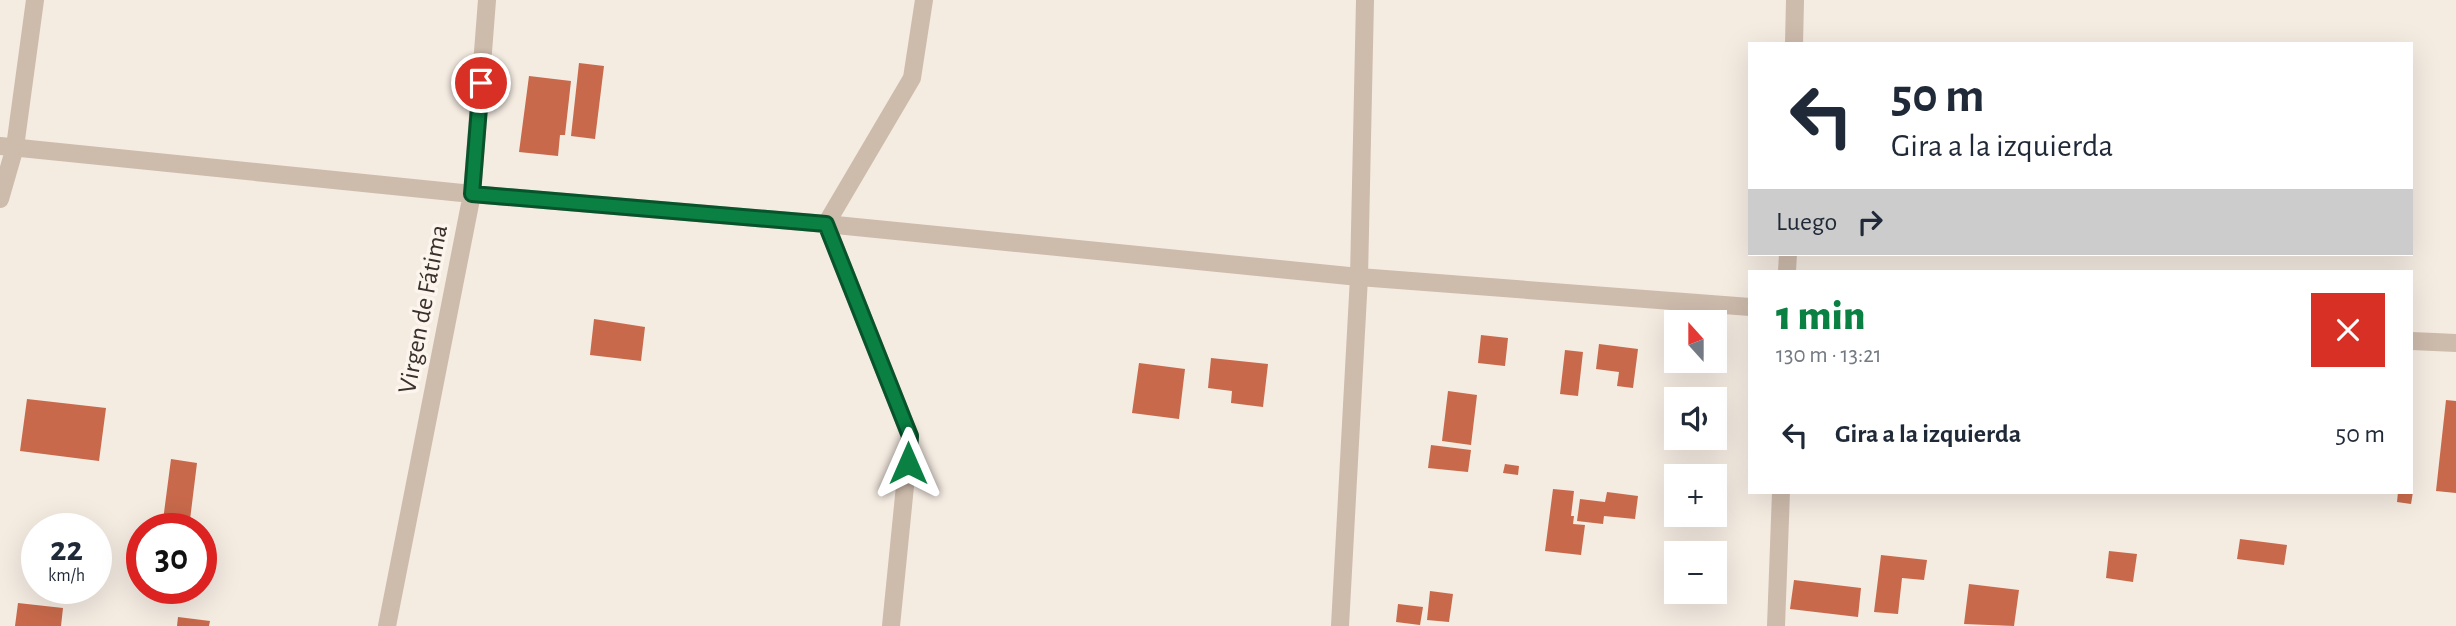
<!DOCTYPE html>
<html lang="es">
<meta charset="utf-8">
<style>
body{margin:0;font-family:"Alegreya Sans",sans-serif;background:#f6f6f7;color:#1f2937;height:100vh;display:flex;flex-direction:column;font-size:26px;white-space:nowrap}
*{box-sizing:border-box;margin:0}
p{font-size:23px;color:#747a83}
.icon{flex:none;width:38px;height:38px;fill:none;stroke:currentColor;stroke-width:2;stroke-linecap:round;stroke-linejoin:round}
.map{position:relative;flex:1;overflow:hidden}
.panel{position:absolute;left:1748px;top:270px;width:665px;height:224px;display:flex;flex-direction:column;background:#fff;border-radius:0px;box-shadow:0 7px 28px #0002}
.panel>*{flex:none}
.top-card{position:absolute;left:1748px;top:42px;width:665px;height:214px;border-radius:0px;box-shadow:0 7px 28px #0002;background:#fff;color:#1f2937;overflow:hidden}
.needle{width:46px;rotate:339deg}
.controls{position:absolute;left:1664px;top:310px;display:grid;gap:14px}
.controls a{display:grid;place-items:center;width:63px;height:63px;border-radius:0px;background:#fff;box-shadow:0 7px 28px #0002;font-size:35px}
.speed{position:absolute;left:21px;top:513px;display:flex;gap:14px;font-size:35px;font-weight:700;text-align:center}
.speed>*{display:grid;place-content:center;width:91px;height:91px;border-radius:50%;background:#fff;box-shadow:0 7px 28px #0002;line-height:1}
.speed small{font-size:18px;font-weight:400}
.speed .limit{border:10px solid #d22;background:#fff;color:#111}
.pin{position:absolute;display:grid;place-items:center;width:60px;height:60px;color:#fff;margin:-30px;border:4px solid #fff;border-radius:50%;box-shadow:0 2px 7px #0007}
.me{position:absolute;width:77px;margin:-38px;rotate:0deg;stroke-linejoin:round;filter:drop-shadow(0 0 5px #0008)}
.turn{display:flex;align-items:center;gap:24px;height:147px;padding:0 28px;font-size:32px}
.turn .icon{width:91px;height:91px;stroke-width:2.5}
.turn b{display:block;font-size:49px;line-height:60px}
.then{display:flex;align-items:center;height:66px;padding:0 28px;background:#0003;gap:14px;font-size:26px}
.round{display:grid;place-items:center;flex:none;width:74px;height:74px;border-radius:0px;background:#f6f6f7}
.summary{display:flex;align-items:center;justify-content:space-between;height:119px;padding:0 28px}
h1{font-size:42px;font-weight:800;line-height:52px;color:#0b8043}
ul{padding:0;list-style:none}
li{display:flex;align-items:center;gap:21px;height:91px;padding:0 28px}
li div{flex:1}
li b{display:block;font-size:26px}
li em{font-style:normal}
.map>svg:first-child{display:block}
</style>
<div class="map">
<svg width="2456" height="626" viewBox="0 0 2456 626">
<rect width="100%" height="100%" fill="#f4ebe1"/>
<path fill="#c8694b" d="M579,63L604,66L595,139L571,136Z
M529,76L571,81L565,135H560L558,156L519,152Z
M594,319L645,327L641,361L590,355Z
M1481,335L1508,338L1505,366L1478,363Z
M1599,344L1638,349L1633,388L1617,386L1619,372L1596,369Z
M1565,350L1583,352L1578,396L1560,394Z
M1211,358L1268,364L1263,407L1231,403L1232,391L1208,388Z
M1139,363L1185,369L1179,419L1132,413Z
M1448,391L1477,395L1471,445L1442,441Z
M27,399L106,408L99,461L20,451Z
M2446,400L2456,401V493L2436,491Z
M1431,445L1471,450L1468,472L1428,468Z
M171,459L197,463L189,528H162Z
M1505,464L1519,466L1518,475L1503,473Z
M1553,489L1574,491L1571,516H1574L1573,524L1585,525L1581,555L1545,551Z
M1607,492L1638,496L1635,519L1604,516L1603,524L1577,521L1580,499L1605,502Z
M2398,492H2413L2411,504L2397,502Z
M2240,539L2287,545L2284,565L2237,559Z
M2109,551L2137,554L2133,582L2106,578Z
M1881,555L1927,560L1924,580L1902,578L1898,614L1874,612Z
M1794,580L1861,588L1858,617L1790,609Z
M1969,584L2019,590L2014,626L1964,624Z
M1430,591L1453,594L1449,622L1427,620Z
M18,603L63,608L61,626H15Z
M1398,604L1423,607L1420,625L1396,622Z
M178,617L210,621L209,626H177Z"/>
<g fill="none" stroke-linecap="round" stroke-linejoin="round">
<path stroke="#cdbbac" stroke-width="18" d="M1794,44L1795,0
M0,146L472,194L826,224L1359,277L1750,307
M0,199L15,147L35,0
M1787,271L1788,254
M2412,341L2456,343
M387,626L472,194L487,0
M891,626L910,436L826,224L912,78L924,0
M1340,626L1359,277L1365,0
M1776,626L1781,492"/>
</g>
<g fill="none" stroke-linecap="round" stroke-linejoin="round">
<g stroke="#07532c" stroke-width="18">
<path id="route" d="M481,83L472,194L826,224L910,436L908,463"/>
</g>
<use href="#route" stroke="#0b8043" stroke-width="12"/>
</g>
<g text-anchor="middle" dominant-baseline="central" stroke-width="7" stroke-linejoin="round" paint-order="stroke">
<g font-size="26" fill="#3b302b" stroke="#fbf5ee">
<text transform="translate(423 309) rotate(-79)">Virgen de Fátima</text>
</g>
</g>
</svg>
<div class="controls">
<a><svg class="needle" viewBox="-14 -14 28 28"><path d="M0-13l5 13h-10z" fill="#e53935"/><path d="M0 13l5-13h-10z" fill="#747a83"/></svg></a>
<a><svg class="icon" aria-label="sound" viewBox="0 0 24 24"><path d="M4 9h4l5-4v14l-5-4H4zM17 9q2 3 0 6"/></svg></a>
<a>+</a>
<a>−</a>
</div>
<div class="speed"><div>22<small>km/h</small></div><div class="limit">30</div></div>
<div class="pin" style="left:481px;top:83px;background:#d93025"><svg class="icon" aria-label="arrive" viewBox="0 0 24 24"><path d="M6 21V4h12l-3 4 3 4H6"/></svg></div>
<svg class="me" style="left:908px;top:463px" viewBox="-20 -20 40 40"><path d="M0-17L14 15 0 8-14 15z" fill="#0b8043" stroke="#fff" stroke-width="4"/></svg>
<div class="top-card">
<div class="turn"><svg class="icon" aria-label="left" viewBox="0 0 24 24"><path d="M17 20v-9H6M10 6l-5 5 5 5"/></svg><div><b>50 m</b>Gira a la izquierda</div></div>
<div class="then">Luego<svg class="icon" aria-label="right" viewBox="0 0 24 24"><path d="M7 20v-9h11M14 6l5 5-5 5"/></svg></div>
</div>
<section class="panel">
<div class="summary"><div><h1>1 min</h1><p>130 m · 13:21</p></div><a class="round" style="background:#d93025;color:#fff"><svg class="icon" aria-label="close" viewBox="0 0 24 24"><path d="M6 6l12 12M18 6L6 18"/></svg></a></div>
<ul>
<li><svg class="icon" aria-label="left" viewBox="0 0 24 24"><path d="M17 20v-9H6M10 6l-5 5 5 5"/></svg><div><b>Gira a la izquierda</b></div><em>50 m</em></li>
</ul>
</section>
</div>
